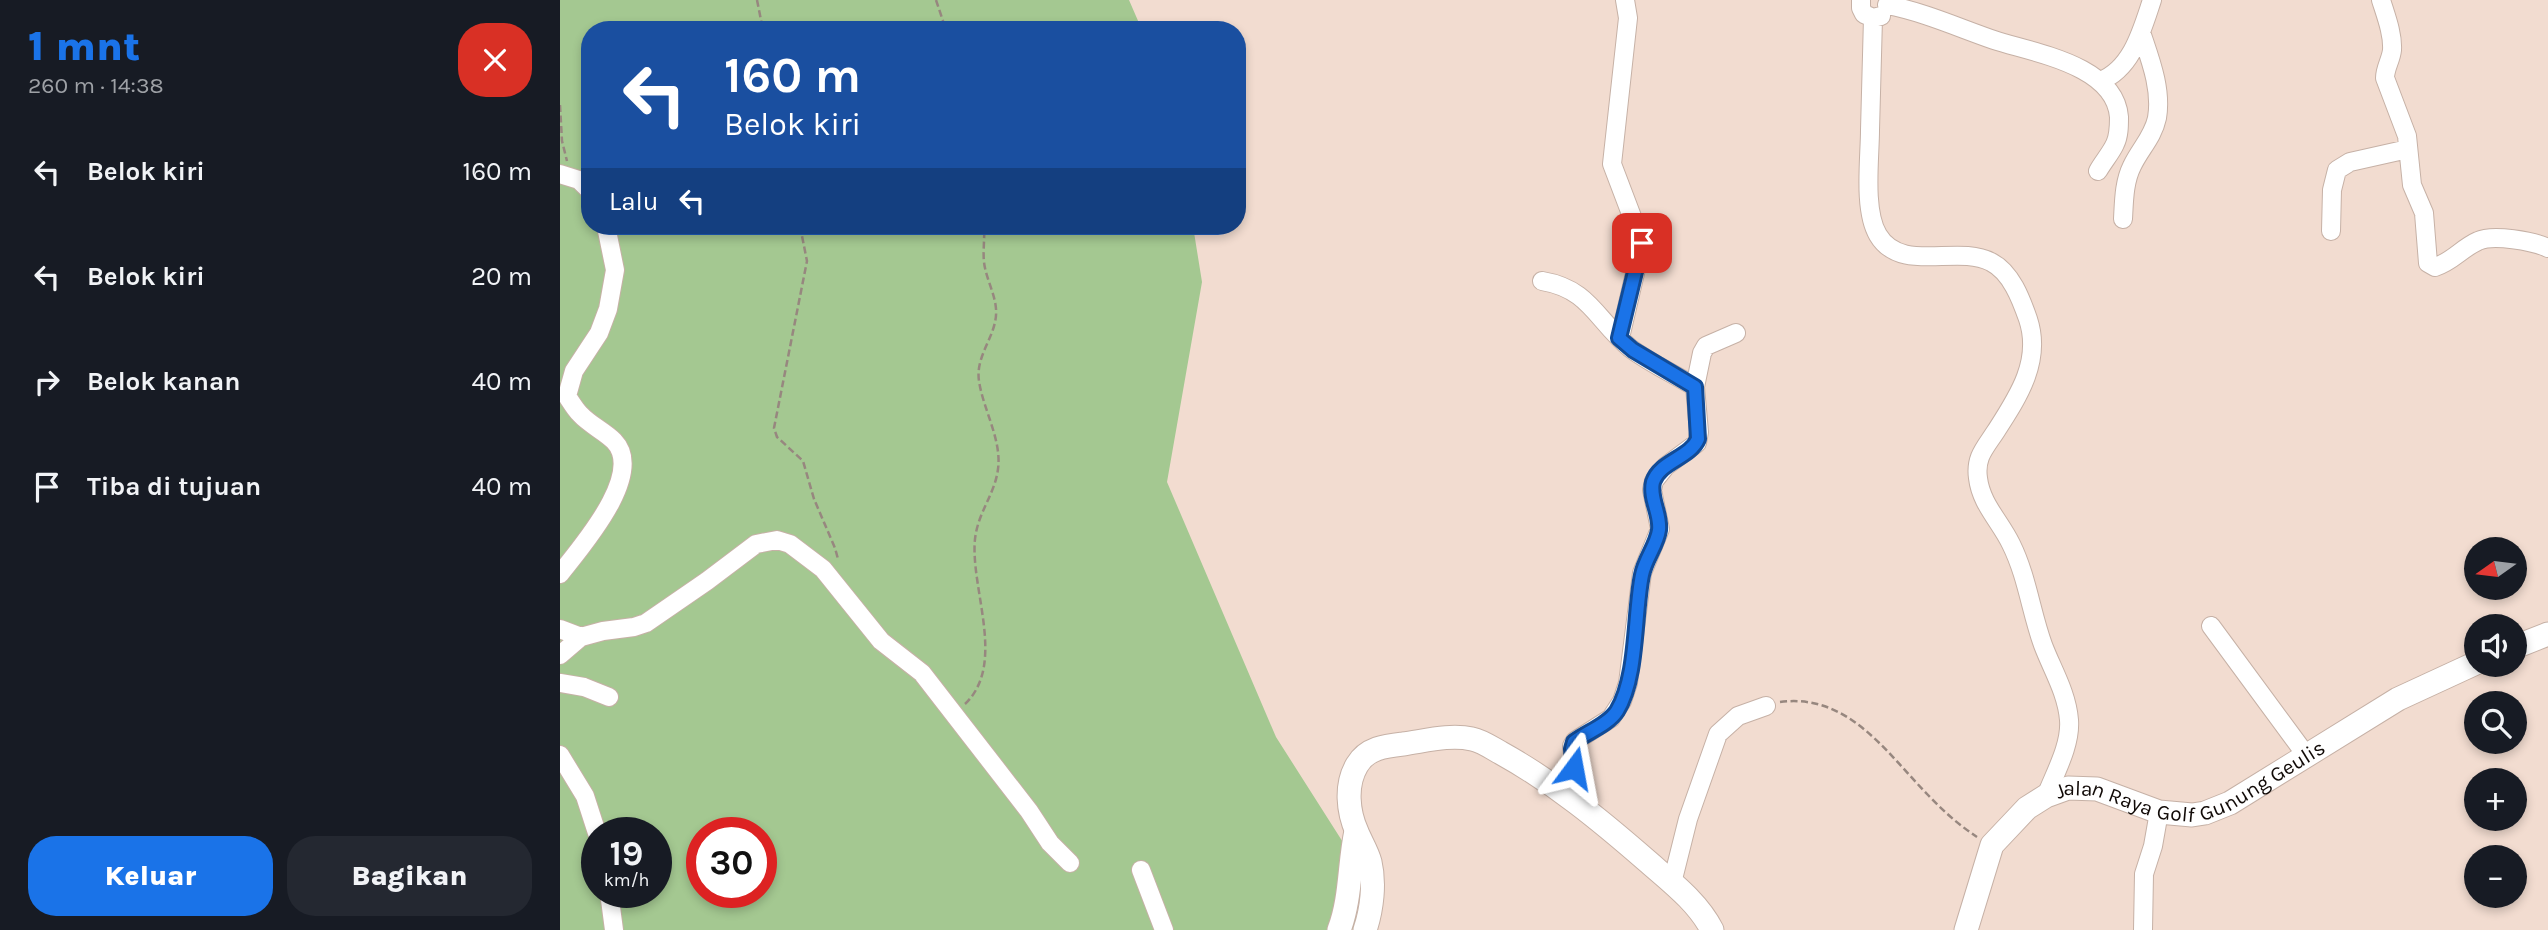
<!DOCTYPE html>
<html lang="id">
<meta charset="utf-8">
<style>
body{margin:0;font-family:Karla,sans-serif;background:#242831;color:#f1f3f6;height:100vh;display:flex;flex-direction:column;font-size:26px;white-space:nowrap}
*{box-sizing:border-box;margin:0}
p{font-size:23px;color:#9ea1a6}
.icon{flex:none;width:38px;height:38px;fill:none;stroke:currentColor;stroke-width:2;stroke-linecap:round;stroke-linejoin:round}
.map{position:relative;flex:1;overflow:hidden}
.panel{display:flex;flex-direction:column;background:#171b24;width:560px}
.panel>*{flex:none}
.top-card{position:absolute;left:21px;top:21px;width:665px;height:214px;border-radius:28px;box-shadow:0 4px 10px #0003;background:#1a4fa0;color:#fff;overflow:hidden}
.needle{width:46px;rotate:256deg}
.controls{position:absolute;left:1904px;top:537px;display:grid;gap:14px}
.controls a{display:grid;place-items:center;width:63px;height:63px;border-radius:50%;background:#171b24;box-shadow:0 4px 10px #0003;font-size:35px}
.speed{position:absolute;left:21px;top:817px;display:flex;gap:14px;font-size:35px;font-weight:700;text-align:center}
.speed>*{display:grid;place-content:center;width:91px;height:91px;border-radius:50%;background:#171b24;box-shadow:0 4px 10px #0003;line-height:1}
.speed small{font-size:18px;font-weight:400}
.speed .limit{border:10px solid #d22;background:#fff;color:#111}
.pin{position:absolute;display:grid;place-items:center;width:60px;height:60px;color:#fff;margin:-30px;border-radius:14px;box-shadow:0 4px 10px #0006}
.me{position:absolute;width:77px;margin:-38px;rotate:13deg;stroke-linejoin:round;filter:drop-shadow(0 0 5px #0008)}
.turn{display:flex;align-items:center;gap:24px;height:147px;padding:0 28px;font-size:32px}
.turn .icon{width:91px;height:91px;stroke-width:2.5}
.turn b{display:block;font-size:49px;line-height:60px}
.then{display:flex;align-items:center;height:66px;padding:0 28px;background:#0003;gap:14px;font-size:26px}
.round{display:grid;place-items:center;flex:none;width:74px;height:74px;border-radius:28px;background:#242831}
.headline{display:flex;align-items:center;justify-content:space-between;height:119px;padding:0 28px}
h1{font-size:42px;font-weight:800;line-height:52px;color:#1a73e8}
.cta{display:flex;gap:14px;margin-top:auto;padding:14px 28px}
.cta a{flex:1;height:80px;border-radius:28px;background:#1a73e8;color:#fff;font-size:28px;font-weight:800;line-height:80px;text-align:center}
.cta a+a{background:#242831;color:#f1f3f6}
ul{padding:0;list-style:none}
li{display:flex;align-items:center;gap:21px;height:105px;padding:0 28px}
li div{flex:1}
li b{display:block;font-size:26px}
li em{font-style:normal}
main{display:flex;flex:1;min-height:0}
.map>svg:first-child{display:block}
</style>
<main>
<section class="panel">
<div class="headline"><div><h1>1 mnt</h1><p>260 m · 14:38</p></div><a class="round" style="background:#d93025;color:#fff"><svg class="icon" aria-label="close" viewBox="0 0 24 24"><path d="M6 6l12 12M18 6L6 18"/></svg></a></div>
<ul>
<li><svg class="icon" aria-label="left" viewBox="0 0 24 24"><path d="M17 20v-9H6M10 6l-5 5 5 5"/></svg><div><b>Belok kiri</b></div><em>160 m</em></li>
<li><svg class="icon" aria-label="left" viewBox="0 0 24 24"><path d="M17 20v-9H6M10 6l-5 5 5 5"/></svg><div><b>Belok kiri</b></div><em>20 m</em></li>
<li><svg class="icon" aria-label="right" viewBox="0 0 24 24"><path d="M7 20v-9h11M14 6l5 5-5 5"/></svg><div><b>Belok kanan</b></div><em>40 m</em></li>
<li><svg class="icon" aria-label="arrive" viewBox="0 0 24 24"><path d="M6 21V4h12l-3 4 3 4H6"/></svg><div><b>Tiba di tujuan</b></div><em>40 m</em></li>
</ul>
<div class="cta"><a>Keluar</a><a>Bagikan</a></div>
</section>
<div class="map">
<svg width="1988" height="930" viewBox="0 0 1988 930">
<rect width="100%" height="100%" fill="#f2dcd0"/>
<path fill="#a4c891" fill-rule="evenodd" d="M0,0H569L582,30H30V226H633L642,282L607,482L716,737L800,869L795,927L791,930H0ZM37,833H96V892H37ZM142,833H201V892H142Z"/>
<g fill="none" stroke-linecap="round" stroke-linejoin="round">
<g stroke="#c6b1a6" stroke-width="20">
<path id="minor" d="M1301,0V8L1304,14L1313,18L1321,16
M1821,0C1826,16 1833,34 1832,50C1831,60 1825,68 1825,78L1847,136L1852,185L1864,213L1868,263L1875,267C1892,262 1902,248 1918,241C1933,234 1973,241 1988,248
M1327,5C1364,12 1399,28 1434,40C1474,53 1555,65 1559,117C1559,126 1559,136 1555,144C1551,153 1543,162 1538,171
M1313,18C1312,55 1311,93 1310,130C1310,158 1303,210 1318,235C1341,274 1397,244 1431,262C1451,272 1461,299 1468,319C1482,361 1458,397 1436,431C1425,448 1415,457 1418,478C1421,504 1440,521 1451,544C1467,576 1471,612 1483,645C1492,669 1507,693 1509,720C1511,745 1495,773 1486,796
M1540,81C1572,69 1582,30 1592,0
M0,174L19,180L30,191
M1563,219C1564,201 1564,182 1572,166C1580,149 1593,137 1597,118C1602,89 1590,59 1581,32
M1771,231L1772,190L1777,170L1790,162L1848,149
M982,281C1030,289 1036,320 1070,348C1090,363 1114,374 1135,387
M1060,338L1082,243L1052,164L1068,18L1065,0
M0,574C20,548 86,474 54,441C44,431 30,425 20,414C15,409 11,402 7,396L14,371L39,333L48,309L55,270L46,226
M1651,626L1746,755
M0,629L21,637
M0,655L21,637L43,631L74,627L86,623L147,581L196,544L217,540L230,544L263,569L321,641L362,673L469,811L490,843L510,863
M0,683L24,687L49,697
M0,755L25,796L37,833
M1020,803L1012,746L1015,741L1051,718L1062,701L1068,683L1082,573L1100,529L1092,490L1094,481L1106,466L1137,443L1139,432L1135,387L1142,353L1146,346L1176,333
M581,870L604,930
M1112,883L1128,819L1158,734L1178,716L1206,706
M49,892L54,930
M1583,930L1584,874L1593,846L1599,812"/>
</g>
<g stroke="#c6b1a6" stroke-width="25">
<g id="major">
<path d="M1955,647L1988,634"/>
<path d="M779,930C791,899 789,863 796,831"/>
<path d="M805,930C812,909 815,883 810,862C807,851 801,842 797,832C788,812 785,785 797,765C807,748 825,746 843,744C865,741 890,734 912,739C922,741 932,748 941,753C995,783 1040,820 1086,860C1110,881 1138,902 1152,930"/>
<path id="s1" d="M1406,930L1432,845L1467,808L1486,796L1508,788L1537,789L1599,812L1632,815L1645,813L1670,803L1838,699L1916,663"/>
</g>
</g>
<path stroke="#97877f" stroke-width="2.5" stroke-dasharray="7 3.5" stroke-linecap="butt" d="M197,0L203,30
M376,0L386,30
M0,105L2,141L7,161
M240,226L247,261L214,428L217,437L243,461L254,499L275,548L278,559
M1220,702C1288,693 1326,752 1368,795C1383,811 1399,825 1417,837
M405,704C447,664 410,589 415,539C418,512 435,494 438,469C442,440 423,409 419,381C415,354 438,335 436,309C435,295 428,282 425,268C422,255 425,240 424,226"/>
<use href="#minor" stroke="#fff" stroke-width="18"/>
<use href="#major" stroke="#fff" stroke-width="23"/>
</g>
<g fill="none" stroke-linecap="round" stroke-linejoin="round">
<g stroke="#114b97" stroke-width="18">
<path id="route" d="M1014,768L1012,749L1014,742C1027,732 1048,725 1057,711C1078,677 1074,614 1082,575C1085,559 1097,545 1099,530C1101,514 1089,498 1093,482C1100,461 1130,458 1138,439L1135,387L1073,350L1059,338L1082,243"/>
</g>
<use href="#route" stroke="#1a73e8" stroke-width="12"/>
</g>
<g text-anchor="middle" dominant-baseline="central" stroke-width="5" stroke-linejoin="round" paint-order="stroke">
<g font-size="21" fill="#110a07" stroke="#fff">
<text stroke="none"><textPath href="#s1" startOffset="318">Jalan Raya Golf Gunung Geulis</textPath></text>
</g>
</g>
</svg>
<div class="controls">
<a><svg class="needle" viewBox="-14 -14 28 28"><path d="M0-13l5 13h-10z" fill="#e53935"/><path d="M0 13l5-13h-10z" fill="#9ea1a6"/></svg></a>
<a><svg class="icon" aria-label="sound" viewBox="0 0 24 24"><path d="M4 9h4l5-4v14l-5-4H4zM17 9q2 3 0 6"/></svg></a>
<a><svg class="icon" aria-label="search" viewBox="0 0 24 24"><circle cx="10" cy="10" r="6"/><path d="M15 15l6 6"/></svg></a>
<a>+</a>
<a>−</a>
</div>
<div class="speed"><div>19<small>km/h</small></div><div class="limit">30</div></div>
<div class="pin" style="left:1082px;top:243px;background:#d93025"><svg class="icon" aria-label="arrive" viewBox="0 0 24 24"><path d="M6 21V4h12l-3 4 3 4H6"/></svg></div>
<svg class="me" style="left:1014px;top:768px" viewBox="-20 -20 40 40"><path d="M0-17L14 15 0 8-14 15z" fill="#1a73e8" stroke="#fff" stroke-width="4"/></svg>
<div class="top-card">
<div class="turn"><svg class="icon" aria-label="left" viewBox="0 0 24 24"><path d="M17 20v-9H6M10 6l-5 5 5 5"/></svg><div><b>160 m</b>Belok kiri</div></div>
<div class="then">Lalu<svg class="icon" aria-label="left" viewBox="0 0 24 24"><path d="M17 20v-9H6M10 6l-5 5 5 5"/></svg></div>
</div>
</div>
</main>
